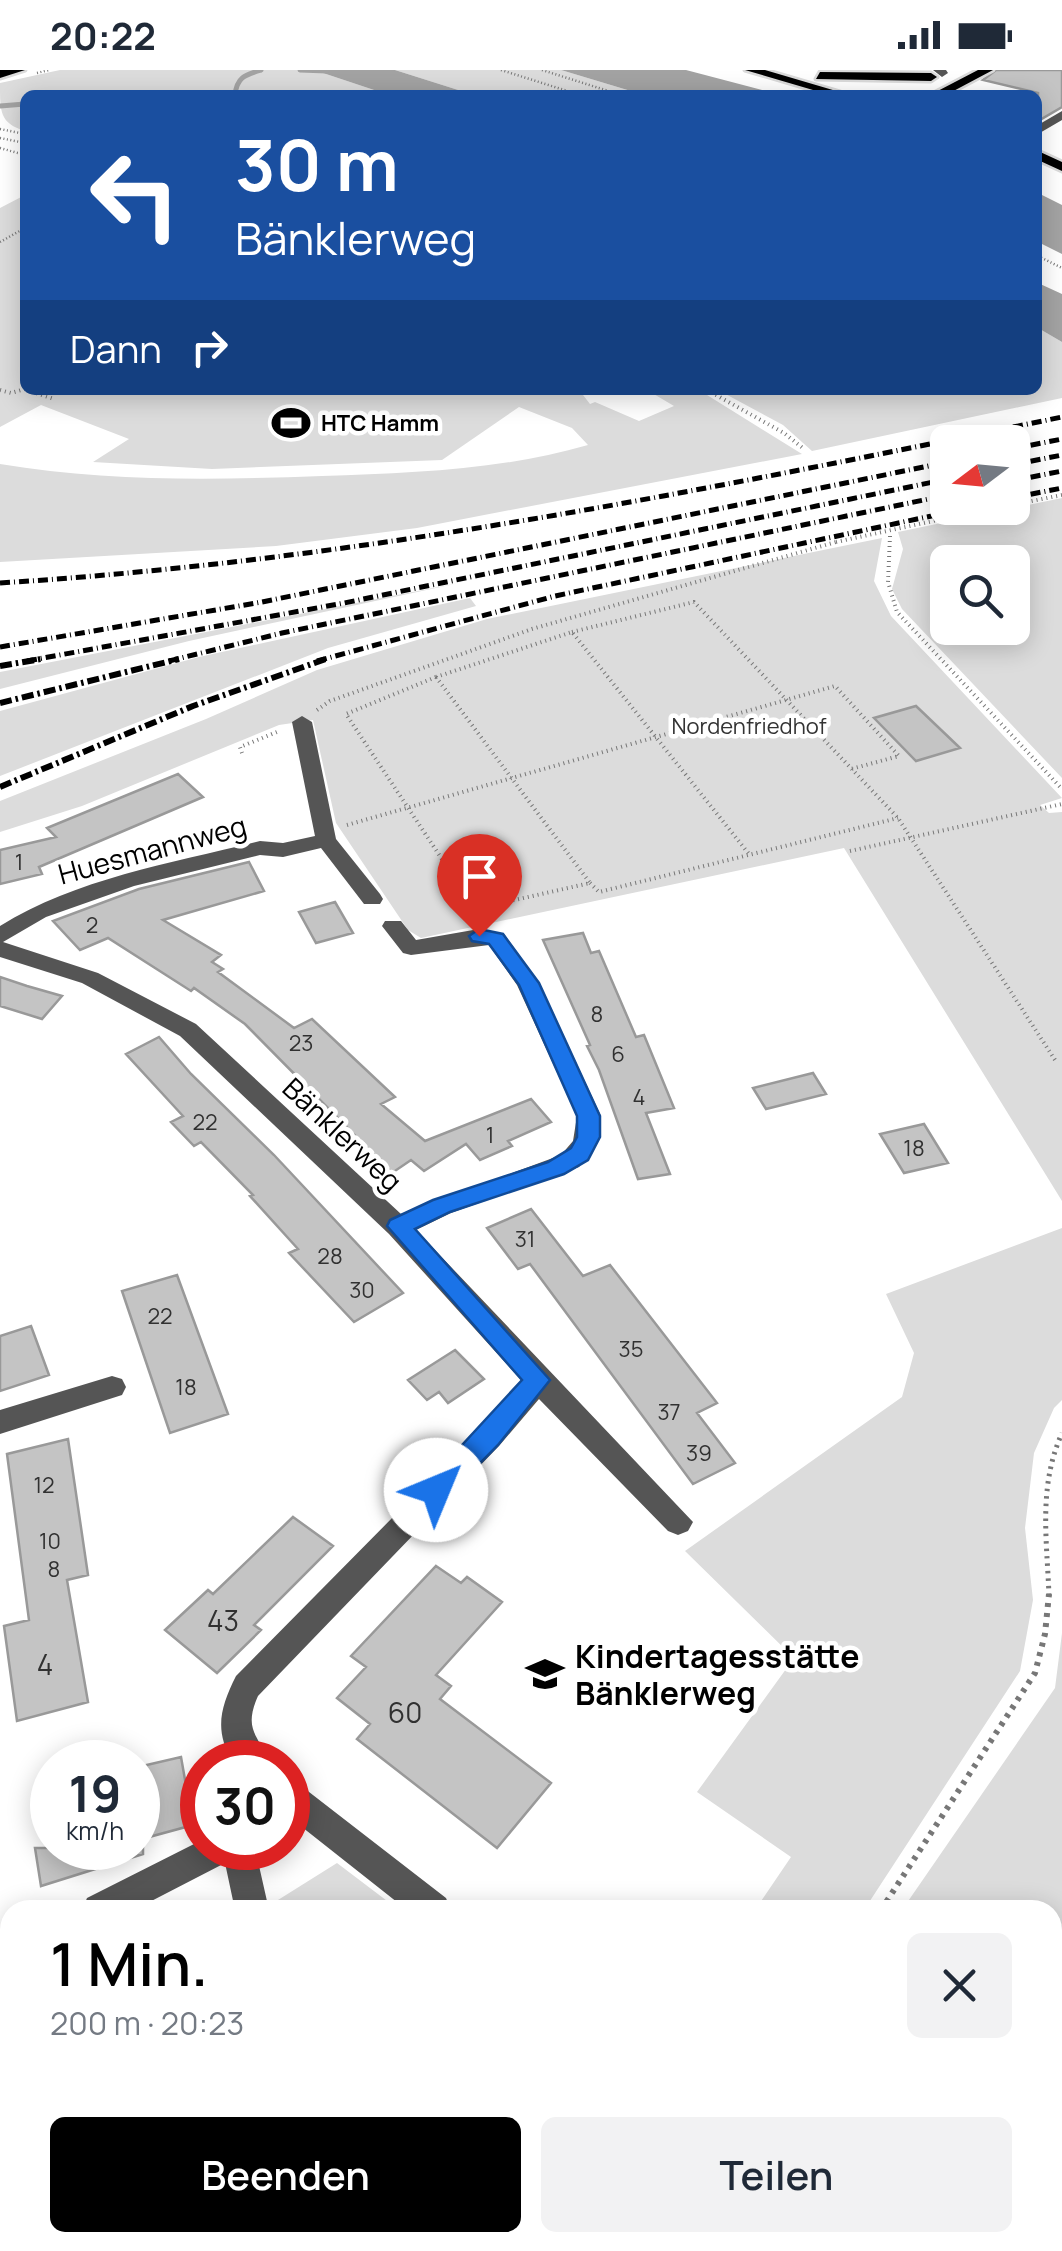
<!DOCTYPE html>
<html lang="de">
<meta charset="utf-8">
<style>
body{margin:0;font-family:Manrope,sans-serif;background:#f2f2f3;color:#1f2937;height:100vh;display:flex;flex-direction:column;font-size:38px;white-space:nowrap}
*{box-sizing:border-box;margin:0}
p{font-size:32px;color:#747a83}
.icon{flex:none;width:55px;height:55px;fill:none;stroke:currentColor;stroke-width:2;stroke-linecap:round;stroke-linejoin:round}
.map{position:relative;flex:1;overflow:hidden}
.drawer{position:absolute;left:0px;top:1830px;width:1062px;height:352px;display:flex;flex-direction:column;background:#fff;border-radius:30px 30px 0 0;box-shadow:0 5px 25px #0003}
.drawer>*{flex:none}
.guide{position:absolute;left:20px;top:20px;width:1022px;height:305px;border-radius:15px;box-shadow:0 5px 25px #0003;background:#1a4fa0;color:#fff;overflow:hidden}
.needle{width:65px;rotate:254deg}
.controls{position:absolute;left:930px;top:355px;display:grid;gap:20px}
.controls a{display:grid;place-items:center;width:100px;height:100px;border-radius:15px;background:#fff;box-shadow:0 5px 25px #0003;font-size:50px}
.speed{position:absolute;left:30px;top:1670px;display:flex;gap:20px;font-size:50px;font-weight:700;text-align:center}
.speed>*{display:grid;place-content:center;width:130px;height:130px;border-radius:50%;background:#fff;box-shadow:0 5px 25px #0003;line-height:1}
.speed small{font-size:25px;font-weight:400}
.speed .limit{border:15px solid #d22;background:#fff;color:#111}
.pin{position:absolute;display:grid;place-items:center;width:85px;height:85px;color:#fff;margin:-102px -42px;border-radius:50% 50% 50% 0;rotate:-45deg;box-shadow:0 0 10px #0007}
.pin .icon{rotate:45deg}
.me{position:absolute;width:110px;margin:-55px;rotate:45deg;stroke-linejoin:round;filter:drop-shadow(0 0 8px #0008)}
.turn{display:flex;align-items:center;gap:35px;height:210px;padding:0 50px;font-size:45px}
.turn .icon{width:130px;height:130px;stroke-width:2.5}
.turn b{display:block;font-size:70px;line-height:85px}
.then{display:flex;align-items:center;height:95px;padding:0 50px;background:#0003;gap:20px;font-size:38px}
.round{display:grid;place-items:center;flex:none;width:105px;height:105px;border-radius:15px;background:#f2f2f3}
.overview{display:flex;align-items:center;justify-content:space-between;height:170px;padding:0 50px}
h1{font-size:60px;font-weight:600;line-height:75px;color:#000}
.button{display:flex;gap:20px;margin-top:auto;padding:20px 50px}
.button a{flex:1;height:115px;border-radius:15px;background:#000;color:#fff;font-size:40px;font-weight:600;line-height:115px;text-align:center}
.button a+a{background:#f2f2f3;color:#1f2937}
.status{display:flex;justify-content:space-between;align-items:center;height:70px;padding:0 50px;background:#fff;direction:ltr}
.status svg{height:28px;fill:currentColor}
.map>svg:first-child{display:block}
</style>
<div class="status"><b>20:22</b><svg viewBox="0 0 49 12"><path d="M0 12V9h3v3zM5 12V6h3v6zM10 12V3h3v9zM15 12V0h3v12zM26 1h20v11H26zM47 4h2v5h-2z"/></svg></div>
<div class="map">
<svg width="1062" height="2181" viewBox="0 0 1062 2181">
<rect width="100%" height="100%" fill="#fff"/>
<path fill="#dcdcdc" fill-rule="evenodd" d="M60,0H314L389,25H25V61C0,53 0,43 0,13Z
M395,0H561L644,25H474Z
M25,125V320H584L583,325L590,334L595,332L639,351L674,336L647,320H699L802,384L417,458L276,476L0,492V394C106,412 215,410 322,406C411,403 502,400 588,375L572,358L519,337L442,390L212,399L93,392L129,369L41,335L0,357V138Z
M1038,258L1062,272V328L812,381L783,355L718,320H1038Z
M1062,428V708L902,539L892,519L903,479L898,462ZM948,492H1012V558H948Z
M882,468L874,511L891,546L1062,728L1040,735L1049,743L1062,742V1131L844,778L421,868L408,860L336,753L313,650L279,655L82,736L0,762V731L206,649L317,600L487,549Z
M459,513L189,571L0,619V602Z
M470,528L476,536L328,578L0,706V641L199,587Z
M1062,1158V1330L1054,1338L1034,1383L1025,1458L1033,1530L1020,1601L864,1840H755L791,1787L697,1722L794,1588L685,1481L902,1327L914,1283L886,1224Z
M1062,1563V2181H889L878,2173L1052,2172V1840H902L1055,1618Z
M337,1793L399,1840H271L270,1835Z
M824,2172L834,2181H465L463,2173Z"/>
<path fill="#a3a3a3" d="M314,0H395L474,25H389Z
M561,0H686L781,25H644Z
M1038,123L1062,135V184L1038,172Z
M1038,213L1062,224V272L1038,258Z"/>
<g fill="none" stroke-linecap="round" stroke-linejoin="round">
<path stroke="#a3a3a3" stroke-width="5" d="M300,0L327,1
M235,25C237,7 245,5 261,0
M0,36L25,34"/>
</g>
<path fill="#c4c4c4" stroke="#999" stroke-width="2.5" d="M996,0H1062V37L1038,51V23L983,10Z
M916,636L960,678L916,691L874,648Z
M178,704L203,727L39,797L42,804L0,814V780L56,767L47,758Z
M249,792L264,821L163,850L221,885L212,892L223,899L218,902L294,958L312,949L395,1027L381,1034L425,1071L531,1029L551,1052L508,1071L512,1076L480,1090L466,1074L424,1101L411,1090L392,1103L245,954L194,918L191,921L108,868L80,880L53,851L139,819Z
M335,832L353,863L316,873L299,842Z
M583,863L591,883L599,881L636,967L644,965L674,1038L646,1043L670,1104L638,1109L599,1000L587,976L590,975L543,870Z
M0,907L27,916L62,926L42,949L0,936Z
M159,967L191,1004L274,1085L403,1223L354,1252L289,1183L298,1179L250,1126L253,1125L201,1072L194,1076L171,1052L183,1046L126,984Z
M813,1003L826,1024L766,1039L753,1018Z
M924,1054L948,1093L904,1103L880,1064Z
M531,1139L583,1206L610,1195L717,1333L697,1343L735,1393L693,1414L530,1194L518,1199L487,1158Z
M177,1205L228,1344L170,1363L122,1221Z
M31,1256L49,1305L0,1321V1266Z
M455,1280L484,1309L448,1333L439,1322L427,1330L408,1310Z
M68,1369L88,1505L67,1510L88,1632L17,1651L4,1556L29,1550L7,1384Z
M293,1447L333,1476L254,1555L261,1560L217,1603L165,1560L208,1520L213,1524Z
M436,1496L461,1513L467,1507L502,1532L436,1605L451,1616L440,1629L551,1713L497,1778L357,1669L370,1654L337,1628L366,1597L351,1586Z
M181,1687L193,1755L138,1770V1697Z
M35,1778H143V1784L41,1816Z"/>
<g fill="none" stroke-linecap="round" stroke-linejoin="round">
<g stroke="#dbdbdb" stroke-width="5">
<path id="major" d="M0,0H25L0,8Z
M745,0H765L843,23L830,25Z
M978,0H993L946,25H930Z
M820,2L931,3L937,7L931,11L816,9Z
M1038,81L1062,92V101L1038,90Z"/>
</g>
<path stroke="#777" stroke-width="2.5" stroke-dasharray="1 2.5" stroke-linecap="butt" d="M501,0L580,25
M542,0L621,25
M37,3L49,0
M0,59L25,64
M0,68L25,73
M0,78L25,85
M0,172L25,158
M1038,186L1062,198"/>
<path stroke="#777" stroke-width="4" stroke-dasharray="1 4" stroke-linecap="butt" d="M0,320L11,323L25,319
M27,320L54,329
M707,320L784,363L804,379
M1012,435L1062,425
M947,448L1000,438
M890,466L888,512L897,542L1062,719
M572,562L694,532L898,748L1057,993
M436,607L590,813L475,839L346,644Z
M436,607L572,562L749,784
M317,640L330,631L532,559L836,472
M242,683L240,677L277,662
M347,755L835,616L899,686L851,699
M850,781L1062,734
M590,813L599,822L898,748"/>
<path stroke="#777" stroke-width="5" stroke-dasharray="2.5 5" stroke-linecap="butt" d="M1049,1526C1047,1469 1038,1417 1062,1363"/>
<path stroke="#777" stroke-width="6" stroke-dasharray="4 6" stroke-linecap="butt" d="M881,1840L1035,1603L1045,1564L1049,1524"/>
<path fill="#555" fill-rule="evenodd" d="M933,0H946L948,3L942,7Z
M1062,41V50L1038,64V55Z
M302,646L312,652L336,769L380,824L383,829L380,834H364L321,778L283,787L260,785L134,816L46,847L3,872L98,903L196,954L401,1144L561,1085L573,1071L577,1046L517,915L489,875L411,885L403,883L382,856L385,851H401L416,870L479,859L504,864L539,913L601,1046L598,1071L579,1097L451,1143L416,1160L693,1452L688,1461L678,1465L668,1461L539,1329L499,1376L258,1626C243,1660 258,1664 269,1692H233C214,1661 220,1638 236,1606L479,1360L521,1310L389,1164L180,966L82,913L0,887V856C77,808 173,793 260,771L283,773L315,766L292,652Z
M112,1306L122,1309L126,1317L122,1325L0,1364V1340Z
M288,1710L300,1715L446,1828L451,1840H407L288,1746Z
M202,1770V1778H255L269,1840H235L225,1793L134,1840H82L87,1828Z
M10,1867V1902L0,1906V1871Z
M69,2172H107L108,2181H70Z
M301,2172H339L341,2181H303Z
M836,2172H880L884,2181H840Z"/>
<use href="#major" fill="#000" fill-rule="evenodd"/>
<path stroke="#000" stroke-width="5" stroke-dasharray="10 4 1 4" stroke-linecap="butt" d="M1012,379L1062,369
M1012,395L1062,385
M1012,411L1062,401
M1012,428L1062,418
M0,513C364,490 706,420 1062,347
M0,577L262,532L948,392
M27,591L344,533L948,409
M169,591L282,563L948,425
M317,591L555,526L969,438"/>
<path stroke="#000" stroke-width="6" stroke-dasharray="12 4 2.5 4" stroke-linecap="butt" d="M0,596L41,589
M0,633L179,589
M0,717L193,636L326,589"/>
<path stroke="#777" stroke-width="4" stroke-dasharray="1 4" stroke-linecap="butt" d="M836,472L947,448"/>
</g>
<path fill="#1a73e8" stroke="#114b97" stroke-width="2.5" d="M479,859L503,864L539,913L600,1046V1067L588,1090L564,1104L450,1142L415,1159L550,1310L498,1375L446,1428L436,1432L427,1428L423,1420L427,1413L522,1310L387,1156L390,1150L433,1130L548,1092L571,1078L577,1067V1046L519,915L489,874L472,871L469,866Z"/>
<defs>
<g id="stadium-bare" transform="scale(3)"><path d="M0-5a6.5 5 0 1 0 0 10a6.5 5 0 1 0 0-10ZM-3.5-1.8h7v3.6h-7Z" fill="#000" stroke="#fff" stroke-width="2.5" paint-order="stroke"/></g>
<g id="school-bare" transform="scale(3)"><path d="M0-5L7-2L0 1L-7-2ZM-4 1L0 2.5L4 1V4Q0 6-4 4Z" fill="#000" stroke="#fff" stroke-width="2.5" paint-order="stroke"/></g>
</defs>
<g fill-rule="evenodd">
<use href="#stadium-bare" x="291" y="353"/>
<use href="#school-bare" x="545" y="1604"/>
</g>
<g text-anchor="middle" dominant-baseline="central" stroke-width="9" stroke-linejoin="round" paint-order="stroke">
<g font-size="22" font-weight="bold" fill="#000" stroke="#fff" text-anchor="start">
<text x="321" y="353">HTC Hamm</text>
</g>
<g font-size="22" fill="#333" stroke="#fff">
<text x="749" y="656">Nordenfriedhof</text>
</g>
<g font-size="22" fill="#313131">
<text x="19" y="792">1</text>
<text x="92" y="855">2</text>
<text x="597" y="944">8</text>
<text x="301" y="973">23</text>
<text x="618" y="984">6</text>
<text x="639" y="1027">4</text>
<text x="205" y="1052">22</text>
<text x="490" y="1065">1</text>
<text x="914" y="1078">18</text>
<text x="525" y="1169">31</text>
<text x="330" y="1186">28</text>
<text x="362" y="1220">30</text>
<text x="160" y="1246">22</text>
<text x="631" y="1279">35</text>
<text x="186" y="1317">18</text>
<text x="669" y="1342">37</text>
<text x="699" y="1383">39</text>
<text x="44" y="1415">12</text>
<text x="50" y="1471">10</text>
<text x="54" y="1499">8</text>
</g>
<g font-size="28" fill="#000" stroke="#fff">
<text transform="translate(152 779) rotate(-15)">Huesmannweg</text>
<text transform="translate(343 1064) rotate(43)">Bänklerweg</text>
</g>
<g font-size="28" fill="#313131">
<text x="223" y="1550">43</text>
<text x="45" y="1594">4</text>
<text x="405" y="1642">60</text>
</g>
<g font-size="32" font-weight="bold" fill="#000" stroke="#fff" text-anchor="start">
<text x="575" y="1586">Kindertagesstätte<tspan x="575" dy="37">Bänklerweg</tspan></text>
</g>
</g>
</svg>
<div class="controls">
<a><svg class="needle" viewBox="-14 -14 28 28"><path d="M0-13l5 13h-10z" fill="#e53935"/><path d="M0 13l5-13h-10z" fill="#747a83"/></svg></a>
<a><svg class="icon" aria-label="search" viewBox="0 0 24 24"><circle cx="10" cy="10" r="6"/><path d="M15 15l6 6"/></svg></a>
</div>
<div class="speed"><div>19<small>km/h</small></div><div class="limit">30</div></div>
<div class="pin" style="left:479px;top:866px;background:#d93025"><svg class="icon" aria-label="arrive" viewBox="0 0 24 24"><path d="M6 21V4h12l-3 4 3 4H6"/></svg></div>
<svg class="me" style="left:436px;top:1420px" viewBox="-20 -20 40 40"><circle r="19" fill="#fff"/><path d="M0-13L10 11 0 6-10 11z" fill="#1a73e8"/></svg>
<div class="guide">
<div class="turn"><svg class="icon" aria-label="left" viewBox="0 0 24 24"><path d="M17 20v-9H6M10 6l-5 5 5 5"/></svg><div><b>30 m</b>Bänklerweg</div></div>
<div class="then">Dann<svg class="icon" aria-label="right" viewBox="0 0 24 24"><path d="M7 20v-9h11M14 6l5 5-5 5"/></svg></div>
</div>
<section class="drawer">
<div class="overview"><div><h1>1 Min.</h1><p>200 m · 20:23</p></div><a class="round"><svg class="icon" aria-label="close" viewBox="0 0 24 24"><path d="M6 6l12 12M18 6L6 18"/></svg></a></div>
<div class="button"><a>Beenden</a><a>Teilen</a></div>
</section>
</div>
